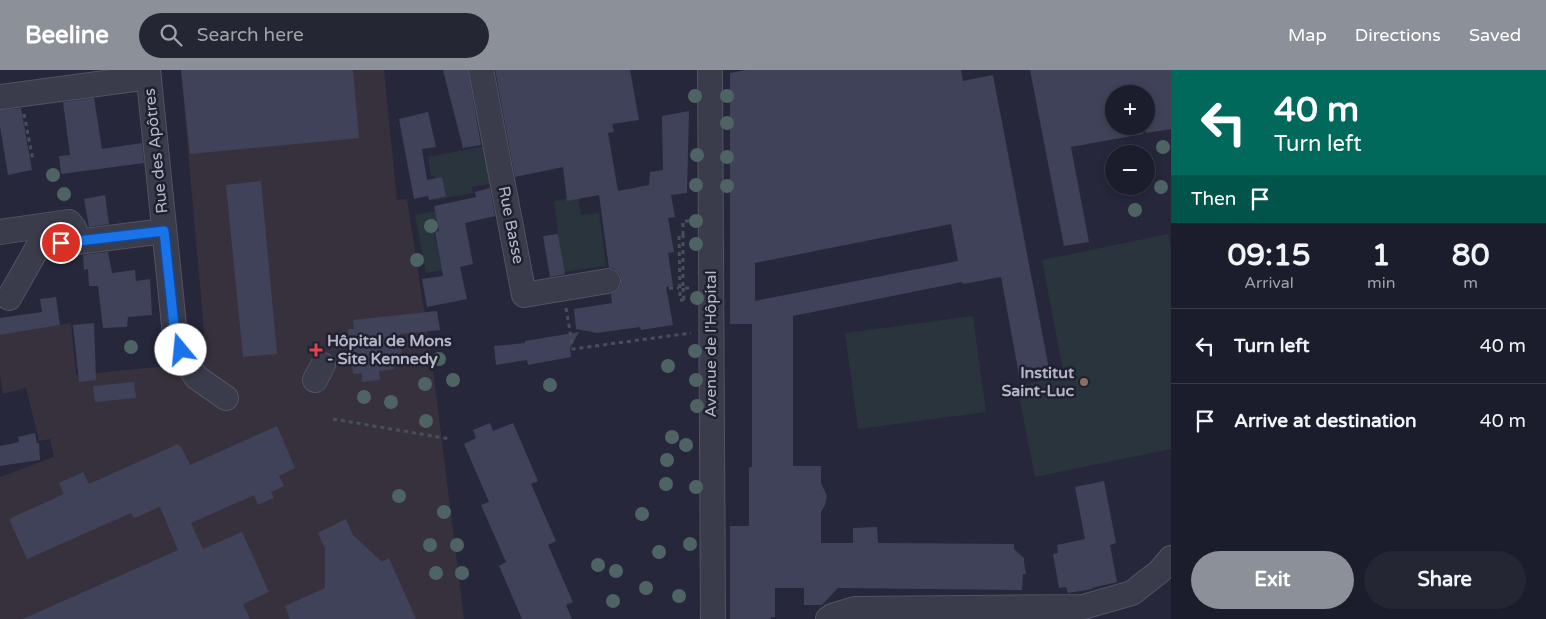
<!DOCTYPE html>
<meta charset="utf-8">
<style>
body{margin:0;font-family:"Varela Round",sans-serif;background:#252634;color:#f1f3f6;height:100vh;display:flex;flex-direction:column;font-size:19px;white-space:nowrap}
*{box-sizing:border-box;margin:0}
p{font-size:16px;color:#a0a2a9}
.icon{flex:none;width:28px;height:28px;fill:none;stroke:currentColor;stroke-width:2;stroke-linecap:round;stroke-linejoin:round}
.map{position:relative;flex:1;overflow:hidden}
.panel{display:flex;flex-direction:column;background:#1c1d2c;width:375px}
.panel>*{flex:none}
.guide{background:#00695c;color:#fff;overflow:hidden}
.buttons{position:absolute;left:1105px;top:15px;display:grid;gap:10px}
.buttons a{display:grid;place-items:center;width:50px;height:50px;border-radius:50%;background:#1c1d2c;box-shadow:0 2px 8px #0003,0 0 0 1px #3a3b48;font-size:25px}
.pin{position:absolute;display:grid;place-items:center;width:42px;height:42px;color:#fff;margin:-21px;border:2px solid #fff;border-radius:50%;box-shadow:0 1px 5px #0007}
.me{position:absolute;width:55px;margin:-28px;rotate:343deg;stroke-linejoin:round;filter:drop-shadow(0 0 4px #0008)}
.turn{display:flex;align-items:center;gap:18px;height:105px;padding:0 20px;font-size:22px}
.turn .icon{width:65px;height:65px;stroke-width:2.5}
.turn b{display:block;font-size:35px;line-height:42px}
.then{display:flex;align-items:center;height:48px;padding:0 20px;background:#0003;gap:10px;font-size:19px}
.eta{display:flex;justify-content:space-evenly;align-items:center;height:85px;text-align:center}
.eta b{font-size:30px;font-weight:700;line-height:35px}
.primary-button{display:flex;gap:10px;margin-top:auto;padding:10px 20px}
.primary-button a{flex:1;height:58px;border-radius:30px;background:#8c9099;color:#fff;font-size:20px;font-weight:700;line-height:58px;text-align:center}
.primary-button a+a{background:#252634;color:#f1f3f6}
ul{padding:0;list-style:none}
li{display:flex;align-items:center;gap:15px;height:75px;padding:0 20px;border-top:1px solid #3a3b48}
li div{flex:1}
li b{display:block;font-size:19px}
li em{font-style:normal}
header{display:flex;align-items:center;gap:30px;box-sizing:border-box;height:70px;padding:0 25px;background:#8c9099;color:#fff}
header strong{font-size:24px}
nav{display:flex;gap:28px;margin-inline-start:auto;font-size:18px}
.search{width:350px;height:45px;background:#252634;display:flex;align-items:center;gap:12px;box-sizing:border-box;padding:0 18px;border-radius:28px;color:#a0a2a9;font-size:19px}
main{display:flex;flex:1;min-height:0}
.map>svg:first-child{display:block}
</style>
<header>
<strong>Beeline</strong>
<div class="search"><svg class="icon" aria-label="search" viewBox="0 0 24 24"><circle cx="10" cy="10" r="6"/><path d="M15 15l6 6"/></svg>Search here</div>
<nav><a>Map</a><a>Directions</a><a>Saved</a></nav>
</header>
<main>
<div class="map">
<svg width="1171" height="549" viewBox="0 0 1171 549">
<rect width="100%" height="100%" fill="#26273b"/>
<path fill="#37313d" d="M181,0H384L397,130L407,129L433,299L464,549H0V407L54,387L50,369L39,371L26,318L3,324L0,305V265L71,253L76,305L188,294L196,306L204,262Z"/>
<path fill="#29343d" d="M485,76L492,113L472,117L473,123L430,131L426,115L436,113L434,106H431L428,87Z
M578,127L581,145L599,143L606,196L563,202L554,131Z
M464,135L468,152L433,158L442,200L426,203L415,145Z
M1168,164L1171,179V379L1035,407L1017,316L1064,306L1042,190Z
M973,246L986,342L858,359L845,263Z"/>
<path fill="#404259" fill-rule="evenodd" d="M181,0H353L359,68L190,84Z
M443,0H468L481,75L463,78Z
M495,0H630L639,50L612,54L614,62L608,63L618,121L649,115L650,102L663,100L662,46L689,41L687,123L671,125L675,147L668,148L674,182L668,183L673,216L666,217L673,255L641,260L640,257L597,263L576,259L574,239L612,233L611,224L617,221L621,215V208L619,203L613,198H609L599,125L567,131L563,97L515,107Z
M745,0H961L963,11L993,5L1049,299L1019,305L1001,207L963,214L962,212L793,246V396H821V413L827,426L825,435L821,442V473H853V458L877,457L878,473L1014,474V479L1024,488V492L1026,504H1023L1022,520L838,518L822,535H804V518H775V547H771V549H730V456H749V397H752V254H730V3ZM951,154L958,191L755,231V193Z
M1030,0H1171V59L1146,63V24H1114V56H1142L1143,64L1071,77L1089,172L1064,176Z
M94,28L102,79L142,73L144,93L61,104L59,86L70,85L63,32Z
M21,38L32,100L8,105L0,56V40Z
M428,42L436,77L422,79L427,110L442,107L446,126L429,130L428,126L414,129L399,49Z
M261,111L277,284L243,287L226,115Z
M490,118L495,146L465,153L473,194L460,197L467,229L427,237L422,209L443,206L435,162L439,161L434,136L476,127L475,122Z
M105,125L109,154L89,157L84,129Z
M558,164L565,204L550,207L543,166Z
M108,182L112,203L135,200L136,211L150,209L152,245L128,247L127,257L103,258L98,216H89L88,199L84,200L83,185Z
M56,227L60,255L0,265V248L42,242L40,229Z
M437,241L440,260L400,264L402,290L393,291L394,299L379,301L380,310L362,312V303L353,304L348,259H354L353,250Z
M94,253L96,310L79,312L73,255Z
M579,262L570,278L571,287L528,295L527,290L496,295L494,276L525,273V271Z
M134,312L136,328L95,332L93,316Z
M490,353L493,361L513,353L538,411L531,414L556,471L548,475L573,532L566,535L572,549H522L499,496L506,492L481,435L489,432L464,374L476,368L473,360Z
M277,356L295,398L279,406L284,416L271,422L274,428L258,435L254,425L191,453L203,479L242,462L269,522L243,534L250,549H23L178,480L160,437L134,448L131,443L27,489L9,449L64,424L59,413L83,402L89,414L178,374L180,377L181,376L190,395Z
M35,363L37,373H39L40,390L0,396V376L19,372L18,367Z
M1104,411L1116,473L1110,475L1117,512L1092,518L1093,519L1068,523L1066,517L1059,518L1053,484L1058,483L1057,475L1085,469L1075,417Z
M346,449L353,465L382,492L389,488L416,549H290L285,536L325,518V479L318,463Z"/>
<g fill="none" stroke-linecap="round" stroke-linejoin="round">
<g stroke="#525363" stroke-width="26">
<path id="minor" d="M148,0L175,265L188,294L196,307L226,328
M481,0L524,225L608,211
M710,0L713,549
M0,27L149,7
M0,162L69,152L74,158L78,171
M9,228L38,177L164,161
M315,310L323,295
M828,549L832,546L855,539L1083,537L1132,523L1160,501L1171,488"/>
</g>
<path stroke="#465059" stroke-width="3" stroke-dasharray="4 4" stroke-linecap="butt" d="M24,44L33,90
M683,165V151H691
M669,218H679
M683,218L684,230
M684,230H680L679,165H683V218H690
M566,238L573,279L691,263
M333,349L450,369"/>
<use href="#minor" stroke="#3a3b4b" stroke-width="24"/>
</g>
<g fill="#4e6464">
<circle cx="695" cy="26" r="7"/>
<circle cx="727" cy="26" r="7"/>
<circle cx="727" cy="53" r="7"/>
<circle cx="1163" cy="77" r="7"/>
<circle cx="697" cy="85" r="7"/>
<circle cx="727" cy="87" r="7"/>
<circle cx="53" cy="105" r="7"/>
<circle cx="696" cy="115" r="7"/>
<circle cx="727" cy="116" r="7"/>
<circle cx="1161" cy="117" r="7"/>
<circle cx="64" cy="124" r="7"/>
<circle cx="1135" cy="140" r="7"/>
<circle cx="696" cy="151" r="7"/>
<circle cx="431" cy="156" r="7"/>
<circle cx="696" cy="174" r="7"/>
<circle cx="417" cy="190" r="7"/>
<circle cx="697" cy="228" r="7"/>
<circle cx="131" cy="277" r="7"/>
<circle cx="695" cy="281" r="7"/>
<circle cx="439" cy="289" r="7"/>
<circle cx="668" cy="296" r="7"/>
<circle cx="453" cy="310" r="7"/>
<circle cx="696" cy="310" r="7"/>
<circle cx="425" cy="314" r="7"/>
<circle cx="550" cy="315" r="7"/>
<circle cx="364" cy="327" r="7"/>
<circle cx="391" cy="332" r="7"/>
<circle cx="697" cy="336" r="7"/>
<circle cx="426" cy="351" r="7"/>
<circle cx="672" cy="367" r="7"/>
<circle cx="686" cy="375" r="7"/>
<circle cx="667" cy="390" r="7"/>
<circle cx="666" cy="414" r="7"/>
<circle cx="696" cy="417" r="7"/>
<circle cx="399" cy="426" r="7"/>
<circle cx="444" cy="442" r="7"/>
<circle cx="642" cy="444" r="7"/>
<circle cx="690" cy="474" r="7"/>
<circle cx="430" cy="475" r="7"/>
<circle cx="457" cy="475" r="7"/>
<circle cx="659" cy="482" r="7"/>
<circle cx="598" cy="495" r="7"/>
<circle cx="616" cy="501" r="7"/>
<circle cx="436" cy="503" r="7"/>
<circle cx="462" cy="503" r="7"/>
<circle cx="646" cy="518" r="7"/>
<circle cx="679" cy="526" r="7"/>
<circle cx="613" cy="531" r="7"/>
</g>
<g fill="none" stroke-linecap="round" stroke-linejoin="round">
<g stroke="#114b97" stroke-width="12">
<path id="route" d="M61,173L164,161L175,265L181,280"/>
</g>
<use href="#route" stroke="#1a73e8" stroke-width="9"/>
</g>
<path fill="#e0444e" stroke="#1f2030" stroke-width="2" d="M313.5 272.5h5v5h5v5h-5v5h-5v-5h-5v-5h5z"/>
<circle fill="#8d6e63" stroke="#1f2030" stroke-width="2" cx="1084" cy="312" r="5"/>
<g text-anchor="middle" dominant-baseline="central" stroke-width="5" stroke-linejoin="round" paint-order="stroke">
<g font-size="16" fill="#b5b6c7" stroke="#1f2030">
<text transform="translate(156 81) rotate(-96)">Rue des Apôtres</text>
<text transform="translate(511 155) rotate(79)">Rue Basse</text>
<text transform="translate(711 274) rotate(-90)">Avenue de l'Hôpital</text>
</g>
<g font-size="16" font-weight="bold" fill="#b5b6c7" stroke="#1f2030" text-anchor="start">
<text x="327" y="271">Hôpital de Mons<tspan x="327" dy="18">- Site Kennedy</tspan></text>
<text x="1074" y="303" text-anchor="end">Institut<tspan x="1074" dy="18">Saint-Luc</tspan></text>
</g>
</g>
</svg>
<div class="buttons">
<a>+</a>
<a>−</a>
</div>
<div class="pin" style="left:61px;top:173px;background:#d93025"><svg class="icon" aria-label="arrive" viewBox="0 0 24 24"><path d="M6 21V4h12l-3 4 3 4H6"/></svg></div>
<svg class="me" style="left:181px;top:280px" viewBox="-20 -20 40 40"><circle r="19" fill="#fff"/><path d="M0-13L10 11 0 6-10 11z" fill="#1a73e8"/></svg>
</div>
<section class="panel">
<div class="guide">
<div class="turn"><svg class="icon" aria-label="left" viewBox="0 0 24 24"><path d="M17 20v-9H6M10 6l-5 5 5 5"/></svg><div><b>40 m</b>Turn left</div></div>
<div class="then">Then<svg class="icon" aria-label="arrive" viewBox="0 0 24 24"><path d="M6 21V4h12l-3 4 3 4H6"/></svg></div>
</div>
<div class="eta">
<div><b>09:15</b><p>Arrival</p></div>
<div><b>1</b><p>min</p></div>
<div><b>80</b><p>m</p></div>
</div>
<ul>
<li><svg class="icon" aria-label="left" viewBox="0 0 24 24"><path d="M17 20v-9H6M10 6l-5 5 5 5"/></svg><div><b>Turn left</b></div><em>40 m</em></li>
<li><svg class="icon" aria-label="arrive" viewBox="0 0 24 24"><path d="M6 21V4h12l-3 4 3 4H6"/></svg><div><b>Arrive at destination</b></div><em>40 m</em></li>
</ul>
<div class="primary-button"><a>Exit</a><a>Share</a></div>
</section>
</main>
